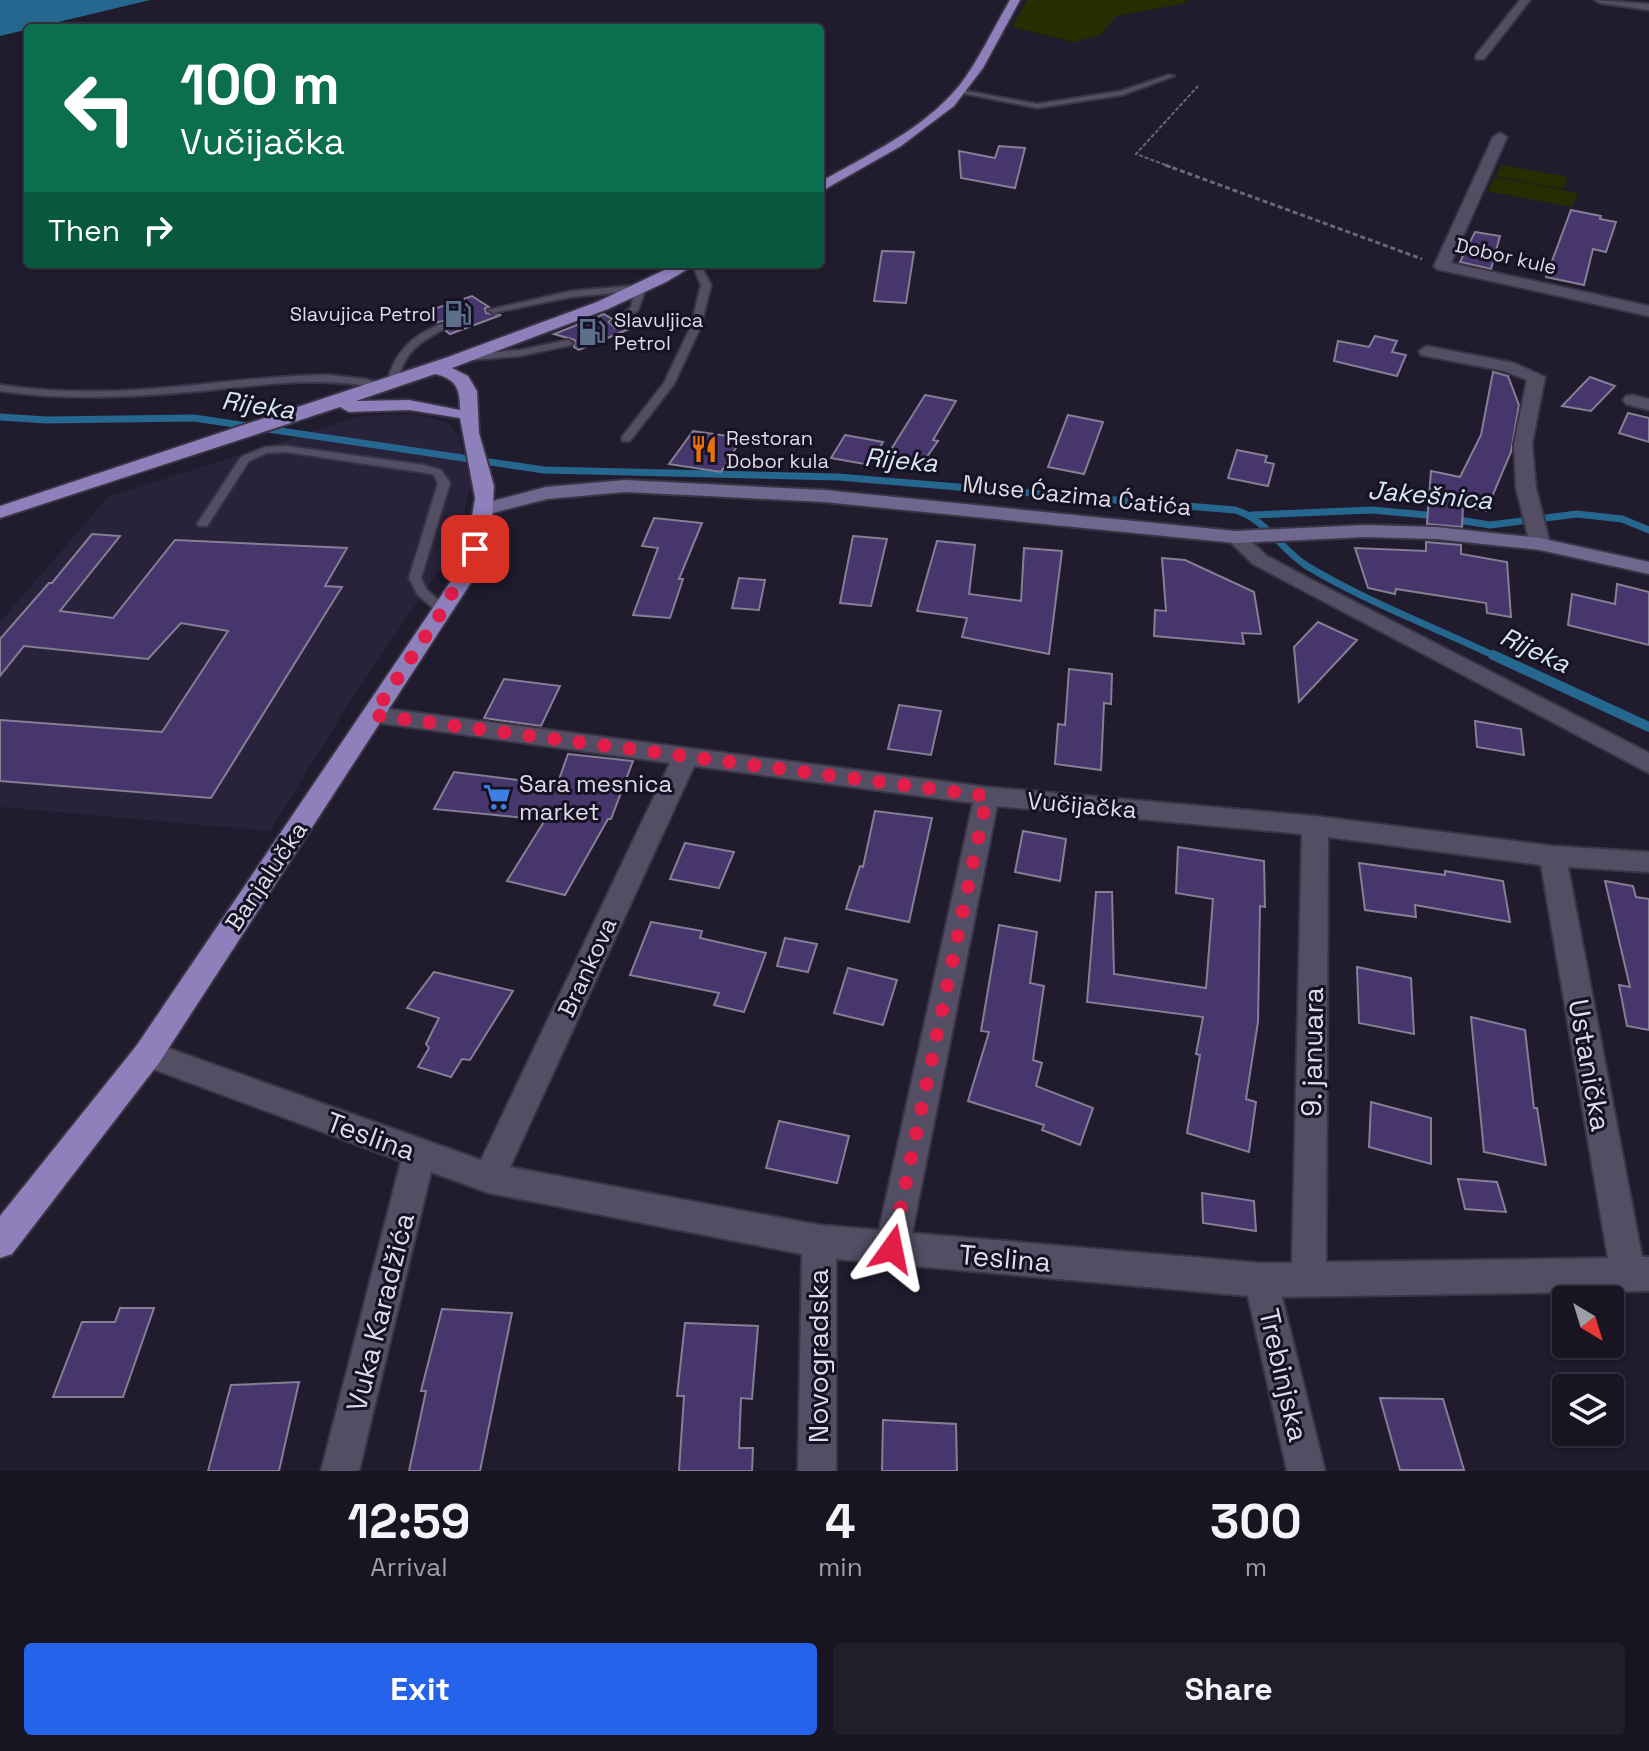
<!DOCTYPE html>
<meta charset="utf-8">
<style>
body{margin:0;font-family:"Space Grotesk",sans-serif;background:#211d2a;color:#f1f3f6;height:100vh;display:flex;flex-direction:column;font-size:30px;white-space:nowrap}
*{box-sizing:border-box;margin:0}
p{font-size:26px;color:#9f9ea5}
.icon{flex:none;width:44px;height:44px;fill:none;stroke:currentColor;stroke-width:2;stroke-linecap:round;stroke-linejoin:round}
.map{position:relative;height:1471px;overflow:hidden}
.sheet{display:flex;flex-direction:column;background:#181422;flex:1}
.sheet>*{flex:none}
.guide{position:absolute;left:24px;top:24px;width:800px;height:244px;border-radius:8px;box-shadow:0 2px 6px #0004,0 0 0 2px #363340;background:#0b6e4f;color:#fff;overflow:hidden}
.needle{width:52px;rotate:142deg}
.buttons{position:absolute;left:1552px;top:1286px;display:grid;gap:16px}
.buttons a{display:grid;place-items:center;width:72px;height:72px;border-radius:8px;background:#181422;box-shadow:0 2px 6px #0004,0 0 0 2px #363340;font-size:40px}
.pin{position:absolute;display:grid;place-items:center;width:68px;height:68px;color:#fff;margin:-34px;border-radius:16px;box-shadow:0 4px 12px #0006}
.me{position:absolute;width:88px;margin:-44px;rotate:12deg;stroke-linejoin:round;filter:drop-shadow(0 0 6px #0008)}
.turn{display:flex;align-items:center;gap:28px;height:168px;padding:0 24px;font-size:36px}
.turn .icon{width:104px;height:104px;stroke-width:2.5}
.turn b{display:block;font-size:56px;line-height:68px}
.then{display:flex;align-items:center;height:76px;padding:0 24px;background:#0003;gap:16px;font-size:30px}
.eta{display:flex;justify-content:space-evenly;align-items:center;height:136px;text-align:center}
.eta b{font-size:48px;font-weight:800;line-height:56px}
.cta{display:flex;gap:16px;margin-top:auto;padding:16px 24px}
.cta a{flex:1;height:92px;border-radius:8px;background:#2563eb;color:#fff;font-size:32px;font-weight:800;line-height:92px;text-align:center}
.cta a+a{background:#211d2a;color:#f1f3f6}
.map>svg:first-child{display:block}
</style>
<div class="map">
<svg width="1649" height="1471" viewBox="0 0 1649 1471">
<rect width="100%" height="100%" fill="#201b2d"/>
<path fill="#28223a" d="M413,414L447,422L459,437L471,482L458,542L352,699L270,831L0,807V622L108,497L361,416Z"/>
<path fill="#262d00" d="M1027,0H1184L1187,3L1116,16L1101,35L1073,42L1012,27Z
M1502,165L1568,177L1563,189L1496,176Z
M1495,177L1578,193L1572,207L1487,191Z"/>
<path fill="#25678f" d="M0,0H150L0,36Z"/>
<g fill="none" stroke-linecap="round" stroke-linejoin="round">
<path stroke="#25678f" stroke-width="7" d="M0,417L47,420L194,418L544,470L838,477L1235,510C1266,519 1280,549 1307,566C1367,602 1434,627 1497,657
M1252,515L1372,510L1437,516
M1452,519L1490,525L1577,514L1622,519L1649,530"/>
<path stroke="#25678f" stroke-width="10" d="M1493,655L1649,727"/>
</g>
<path fill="#46366c" stroke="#847f95" stroke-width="2" d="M999,146L1025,148L1015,188L961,178L959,151L995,158Z
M1571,210L1601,216L1600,219L1616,222L1606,252L1593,249L1584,285L1546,277Z
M1475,232L1500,236L1491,269L1460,262Z
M882,251L914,252L906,303L874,301Z
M472,296L489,307L485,308L486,313L501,315L450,334L446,331L448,324L443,321L435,323L422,313Z
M604,314L612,319L609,322L615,328L622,325L629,329L579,350L574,347L575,340L554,334Z
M1375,336L1397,341L1392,352L1406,355L1397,376L1334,361L1338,341L1369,347Z
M1493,372L1508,376L1519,405L1511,452L1486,511L1463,506L1462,527L1427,524L1431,471L1460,477L1481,435Z
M1590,377L1615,386L1591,411L1562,406Z
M925,395L956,401L933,440L938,441L921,465L887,456Z
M1628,413L1649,418V442L1619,433Z
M1068,415L1103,422L1084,474L1048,467Z
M693,431L742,438L721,472L669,464Z
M845,435L883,442L870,465L831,458Z
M1237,450L1267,456L1265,462L1274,464L1268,486L1228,478Z
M654,518L702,523L679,579H683L670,618L633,615L658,548L642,546Z
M92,534L120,536L60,611L113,618L175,540L347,548L325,586L342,587L211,798L0,781V720L162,732L228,631L181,623L148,659L24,646L0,676V639L49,583H52Z
M853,536L887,539L871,606L840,603Z
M937,541L975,545L969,594L1021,601L1024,548L1062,551L1049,654L962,637L967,618L917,611Z
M1426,542L1461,545V554L1507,562L1511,617L1487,613L1486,603L1396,589L1395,594L1368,588L1355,548L1426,551Z
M1162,558L1185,560L1254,592L1261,634L1242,633L1244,644L1154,636L1155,610L1166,611Z
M739,578L765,580L759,610L732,608Z
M1617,584L1649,592V645L1568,625L1572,594L1615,604Z
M1318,622L1357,640L1299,702L1294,647Z
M1069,669L1112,674L1111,704L1104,703L1101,770L1055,764L1058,724L1065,725Z
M504,679L560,686L541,726L484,718Z
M899,705L941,711L931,755L888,749Z
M1475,721L1521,729L1524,755L1477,747Z
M568,754L633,761L611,819H608L565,895L507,881L545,820L434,809L454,772L557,785Z
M875,811L932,818L909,922L846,909L860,866L863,867Z
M1023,831L1066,839L1060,881L1015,872Z
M685,843L734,852L719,888L670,879Z
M1178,847L1264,861L1265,907L1260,906L1258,1022L1246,1099L1256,1102L1249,1152L1187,1133L1200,1055L1196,1054L1203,1017L1087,1002L1096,892H1112L1114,974L1206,988L1213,899L1176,893Z
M1359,863L1445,875V871L1503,881L1510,922L1415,905L1416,917L1365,910Z
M1605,881L1633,886L1636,897L1649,899V1030L1627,1026L1619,985L1630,987Z
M651,922L702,931L700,938L766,953L744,1012L714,1005L719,993L630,975Z
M999,925L1037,932L1030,983L1044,986L1033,1060L1042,1063L1036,1086L1093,1108L1080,1145L1042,1130L1044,1125L968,1101L989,1032L981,1031Z
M785,938L817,944L808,972L777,966Z
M1357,967L1411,978L1414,1034L1359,1023Z
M848,968L897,980L883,1025L834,1013Z
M434,972L513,991L470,1060L462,1059L451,1077L418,1067L429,1048L426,1044L439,1018L407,1008Z
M1471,1017L1525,1030L1534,1108H1537L1546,1165L1484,1152Z
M1371,1102L1431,1118V1164L1369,1147Z
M779,1121L849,1136L837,1183L766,1168Z
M1458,1179L1497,1182L1506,1212L1465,1209Z
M1202,1193L1254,1201L1256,1231L1203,1223Z
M120,1308H154L123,1397H53L82,1322H115Z
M442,1309L512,1313L480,1471H409L426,1391H421Z
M685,1323L758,1326L752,1399L741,1398L739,1448H753L752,1471H679L684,1396H677Z
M299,1382L279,1471H208L231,1385Z
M1380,1398L1443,1399L1464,1470H1400Z
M883,1420L956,1424L957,1471H882Z"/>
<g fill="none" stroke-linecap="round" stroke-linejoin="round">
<g stroke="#393544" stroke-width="4">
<path id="lane" d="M1169,75L1174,76L1122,95L1037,108L957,92L961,90L1037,104L1121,91Z
M692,264H700L711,285L701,326L674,384L630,441H622V437L664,383L691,326L701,285Z
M641,285L646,288L638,310L617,325L612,322L631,307L635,291L571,297L493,313L488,310L571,291Z
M441,324L446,327L444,329C417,344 405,351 397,383L388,385L387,383C394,353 412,335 441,324Z
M568,340L573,343L571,345L520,356L462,361L457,358L462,355L520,350Z
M329,375L365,379L388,386L383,389C322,375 262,385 201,391C133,397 67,401 0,391V385C50,392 99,393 149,389C209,385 269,375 329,375Z
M286,446L424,465L441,470L450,483L421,578L427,590L447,607L449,610L447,613H439L418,595L409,578L438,483L433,474L286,452L267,453L249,461L207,526H199L197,524L241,457L265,447Z"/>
</g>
<g stroke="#393544" stroke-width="4">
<path id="street" d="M1520,0H1530L1484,59H1476V55Z
M1595,0L1649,4V10L1600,3Z
M1500,133L1507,137L1451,263L1649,306V316L1437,269L1434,266L1493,137Z
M1427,346L1514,363L1545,377L1532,444L1536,488L1550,544L1547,548H1533L1530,544L1516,488L1514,444L1527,380L1504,371L1421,355L1419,351Z
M1632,395L1649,399V410L1626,404L1623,400L1626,396Z
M1235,531L1242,533L1267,556L1310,579L1649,753V773L1253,564L1225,537Z
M373,707L987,787L1315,816L1553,846L1649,852V872L1568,867L1642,1257H1649V1291L1282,1297L1325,1471H1287L1248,1296L836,1259V1471H798L802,1254L489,1193L431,1172L359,1471H321L401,1161L137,1063L133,1054L137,1045L148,1041L481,1160L670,763L365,721L361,715L365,709ZM694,766L973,803L879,1230L819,1225L510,1167ZM997,806L1302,834L1292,1263H1261L912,1233ZM1328,837L1541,865L1608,1258L1326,1262Z"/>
</g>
<g stroke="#393544" stroke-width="4">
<path id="secondary" d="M625,480L824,490L1235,531L1365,525L1436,527L1540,538L1649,562V574L1540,550L1436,539L1365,537L1235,543L824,502L708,496L625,492L547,499L485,515L475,509L478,505L546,487Z"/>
</g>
<g stroke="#393544" stroke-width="4">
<path id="primary" d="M1010,0H1020L983,68L954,106L901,146L820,192V182C867,155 924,129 959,86C979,60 993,29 1010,0Z
M677,264H696L666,282L608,309L452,368L468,376L477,391L479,433L494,486L492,523L472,581L159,1063L12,1254L0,1258V1216L137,1045L451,581L469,535L475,498L460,418L409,410L349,412L340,407L0,518V506L448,357L597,302ZM435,374C456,379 460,388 460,410L409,400L356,401Z"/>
</g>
<path stroke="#6b6777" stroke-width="2" stroke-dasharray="4 2" stroke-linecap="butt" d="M1171,167L1136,154L1198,86"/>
<path stroke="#6b6777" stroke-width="3" stroke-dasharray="5 3" stroke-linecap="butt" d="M1165,165L1422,259"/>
<use href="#lane" fill="#534e63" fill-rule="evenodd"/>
<use href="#street" fill="#534e63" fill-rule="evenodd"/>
<use href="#secondary" fill="#70678f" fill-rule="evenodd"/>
<use href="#primary" fill="#8d80bb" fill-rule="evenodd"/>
</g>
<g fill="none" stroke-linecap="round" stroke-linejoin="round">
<path stroke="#e11d48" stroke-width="14" stroke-dasharray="0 25.2" d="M475,549L443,610L373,715L987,796L892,1249"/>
</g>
<defs>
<g id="fuel-bare" transform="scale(2.16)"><path d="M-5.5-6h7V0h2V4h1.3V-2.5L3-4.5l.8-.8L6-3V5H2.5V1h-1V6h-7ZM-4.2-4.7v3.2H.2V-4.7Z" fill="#5c6f8a" stroke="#161223" stroke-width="2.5" paint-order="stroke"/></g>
<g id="restaurant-bare" transform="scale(2.16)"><path d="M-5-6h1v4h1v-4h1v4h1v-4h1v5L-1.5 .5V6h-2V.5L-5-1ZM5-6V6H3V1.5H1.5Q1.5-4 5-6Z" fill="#e8710a" stroke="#161223" stroke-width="2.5" paint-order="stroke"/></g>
<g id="supermarket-bare" transform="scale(2.16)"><path d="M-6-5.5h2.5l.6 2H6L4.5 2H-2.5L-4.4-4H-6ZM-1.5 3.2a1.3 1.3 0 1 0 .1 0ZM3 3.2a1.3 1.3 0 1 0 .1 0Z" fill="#3f7fe0" stroke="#161223" stroke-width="2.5" paint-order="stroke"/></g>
</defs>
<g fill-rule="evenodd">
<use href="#fuel-bare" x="458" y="314"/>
<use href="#fuel-bare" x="592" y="332"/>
<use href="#restaurant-bare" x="704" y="449"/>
<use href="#supermarket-bare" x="497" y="797"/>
</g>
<g text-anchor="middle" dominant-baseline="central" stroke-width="6" stroke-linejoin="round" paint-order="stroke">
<g font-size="20" fill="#dfdce9" stroke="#161223">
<text transform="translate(1506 256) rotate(13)">Dobor kule</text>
</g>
<g font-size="20" fill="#dfdce9" stroke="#161223" text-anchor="start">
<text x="436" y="314" text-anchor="end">Slavujica Petrol</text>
<text x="614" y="320">Slavuljica<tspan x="614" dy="23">Petrol</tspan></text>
<text x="726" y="438">Restoran<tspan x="726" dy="23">Dobor kula</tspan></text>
</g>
<g font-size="24" fill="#dfdce9" stroke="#161223">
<text transform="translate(1077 495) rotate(6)">Muse Ćazima Ćatića</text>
<text transform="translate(1082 805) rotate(5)">Vučijačka</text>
<text transform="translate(266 876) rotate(-56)">Banjalučka</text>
<text transform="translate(587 967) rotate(-65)">Brankova</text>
</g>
<g font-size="24" fill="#dfdce9" stroke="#161223" text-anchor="start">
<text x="519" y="783">Sara mesnica<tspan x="519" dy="28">market</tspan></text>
</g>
<g font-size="26" font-style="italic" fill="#d6e7f3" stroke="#161223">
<text transform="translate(258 405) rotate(8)">Rijeka</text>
<text transform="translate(901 460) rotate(5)">Rijeka</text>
<text transform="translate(1430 495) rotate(5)">Jakešnica</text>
<text transform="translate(1535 650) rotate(25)">Rijeka</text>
</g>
<g font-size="28" fill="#dfdce9" stroke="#161223">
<text transform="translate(1312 1052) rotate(-89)">9. januara</text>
<text transform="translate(1590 1065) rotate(80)">Ustanička</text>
<text transform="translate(371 1136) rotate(20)">Teslina</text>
<text transform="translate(1005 1258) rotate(5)">Teslina</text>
<text transform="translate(380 1312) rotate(-76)">Vuka Karadžića</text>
<text transform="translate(818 1356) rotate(-90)">Novogradska</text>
<text transform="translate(1284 1375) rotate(77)">Trebinjska</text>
</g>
</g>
</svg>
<div class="buttons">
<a><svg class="needle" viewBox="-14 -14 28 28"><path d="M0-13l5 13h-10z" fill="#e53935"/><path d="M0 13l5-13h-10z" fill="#9f9ea5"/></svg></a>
<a><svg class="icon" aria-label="layers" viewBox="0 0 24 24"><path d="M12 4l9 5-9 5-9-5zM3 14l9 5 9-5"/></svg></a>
</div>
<div class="pin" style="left:475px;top:549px;background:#d93025"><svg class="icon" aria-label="arrive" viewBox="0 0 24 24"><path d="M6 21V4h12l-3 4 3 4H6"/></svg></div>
<svg class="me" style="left:892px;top:1249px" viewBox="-20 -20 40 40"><path d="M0-17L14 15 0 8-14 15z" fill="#e11d48" stroke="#fff" stroke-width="4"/></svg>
<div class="guide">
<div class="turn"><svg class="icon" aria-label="left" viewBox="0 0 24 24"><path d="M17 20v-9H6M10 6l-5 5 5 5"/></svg><div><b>100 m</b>Vučijačka</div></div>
<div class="then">Then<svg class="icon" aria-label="right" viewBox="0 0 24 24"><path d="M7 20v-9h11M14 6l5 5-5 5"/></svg></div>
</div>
</div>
<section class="sheet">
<div class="eta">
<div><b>12:59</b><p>Arrival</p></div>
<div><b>4</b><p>min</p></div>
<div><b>300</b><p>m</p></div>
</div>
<div class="cta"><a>Exit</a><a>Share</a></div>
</section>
